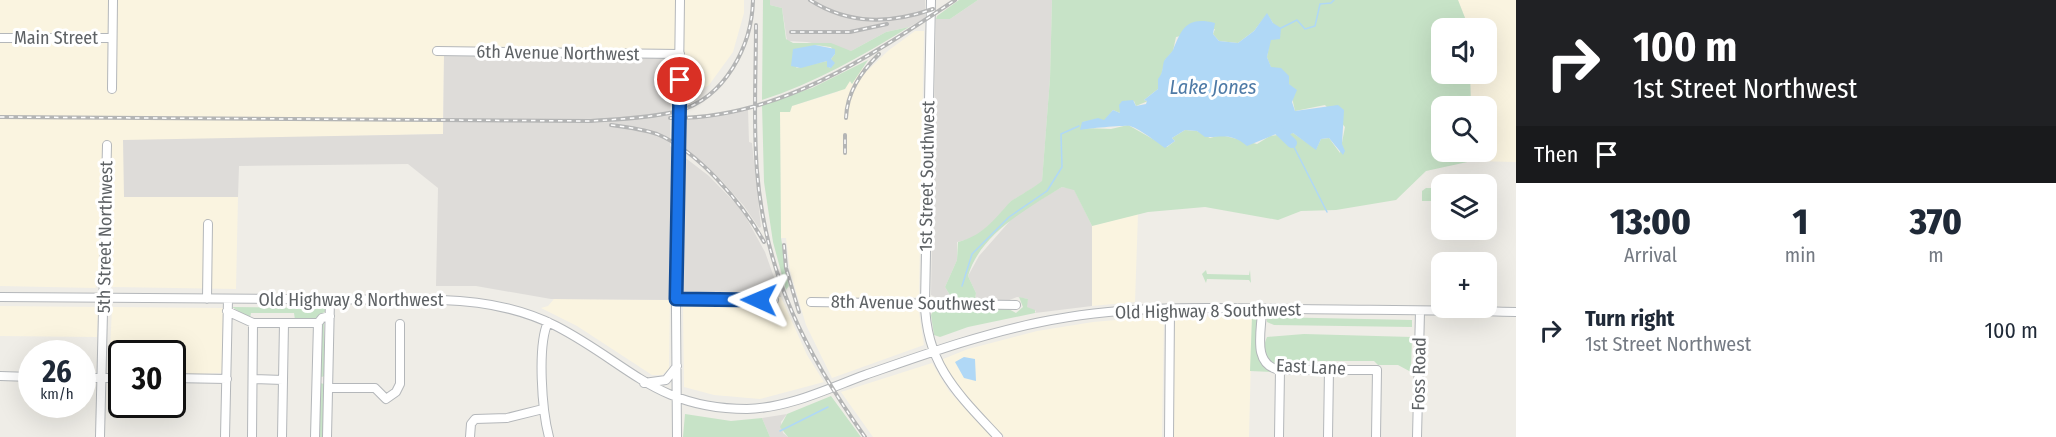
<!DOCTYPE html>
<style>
body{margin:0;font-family:"Fira Sans Condensed",sans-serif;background:#f2f2f3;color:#1f2937;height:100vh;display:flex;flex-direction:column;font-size:22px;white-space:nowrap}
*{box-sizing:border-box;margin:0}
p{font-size:20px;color:#747a83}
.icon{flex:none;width:33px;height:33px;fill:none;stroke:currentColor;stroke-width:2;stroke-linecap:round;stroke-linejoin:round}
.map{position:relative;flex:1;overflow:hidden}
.side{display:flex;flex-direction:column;background:#fff;width:540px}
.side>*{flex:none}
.hud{background:#202124;color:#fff;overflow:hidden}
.controls{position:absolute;left:1431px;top:18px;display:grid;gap:12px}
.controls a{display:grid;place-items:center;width:66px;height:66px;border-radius:12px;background:#fff;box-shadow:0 6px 24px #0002;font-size:30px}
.speed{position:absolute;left:18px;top:340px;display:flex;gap:12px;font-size:30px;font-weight:700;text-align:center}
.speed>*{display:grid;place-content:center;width:78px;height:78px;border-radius:50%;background:#fff;box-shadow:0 6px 24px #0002;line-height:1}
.speed small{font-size:15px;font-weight:400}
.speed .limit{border:3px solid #111;border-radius:9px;background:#fff;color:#111}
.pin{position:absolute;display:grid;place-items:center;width:51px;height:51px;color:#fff;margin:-26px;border:3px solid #fff;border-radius:50%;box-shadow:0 2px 6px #0007}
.me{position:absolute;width:66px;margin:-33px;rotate:271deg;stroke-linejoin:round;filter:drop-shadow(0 0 4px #0008)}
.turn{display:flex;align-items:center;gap:21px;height:126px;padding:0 18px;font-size:27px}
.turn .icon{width:78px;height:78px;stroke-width:2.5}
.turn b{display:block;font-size:42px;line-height:51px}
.then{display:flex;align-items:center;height:57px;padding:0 18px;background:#0003;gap:12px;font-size:22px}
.eta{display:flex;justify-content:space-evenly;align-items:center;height:102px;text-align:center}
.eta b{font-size:36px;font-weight:800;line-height:42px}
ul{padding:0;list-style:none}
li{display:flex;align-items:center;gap:18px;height:90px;padding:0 18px}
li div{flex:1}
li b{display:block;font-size:22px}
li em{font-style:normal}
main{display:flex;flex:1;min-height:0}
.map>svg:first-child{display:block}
</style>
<main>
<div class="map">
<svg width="1516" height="437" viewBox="0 0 1516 437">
<rect width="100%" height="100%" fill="#efede7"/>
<path fill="#faf4e0" d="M0,0H744V13L733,52L709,85L686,100L671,101V56H444L443,134L124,141V197H238L236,289L113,287L99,284L95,288L0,286Z
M1458,0H1516V162L1472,161V152H1486V106H1471L1470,74H1486V28H1469Z
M915,31H924L919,297L898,299L810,298L809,305L916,308L919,312L924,345L832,378L806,325L790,271L786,238H781L780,112H790L792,106L837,92L850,81L852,84L862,68L867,71L889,50Z
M1138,214L1135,302L1092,306V226Z
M778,297H781L807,355L824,382L760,399L714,395L684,387L683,306L778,305Z
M554,299L670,300L669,369L662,375H652L577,326L541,308L548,306Z
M0,306L98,307L97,337L0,336Z
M112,307L223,308L222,373L173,375L172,354H122L121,374H109Z
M1164,316L1162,437H1005L960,390L943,363V359L968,349L1037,331L1093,322Z
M1175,316L1252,317L1249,437H1172Z
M932,363L949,391L992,437H873L841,392Z"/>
<path fill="#dedcd9" d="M770,0H925V18L909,27L886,32L851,51L807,42L787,41L782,8L770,5Z
M978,0H1052L1050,78L1042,182L1010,202L1000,216L974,238L957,242V260L945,287L953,300H941L931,295L936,19H950Z
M444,55L671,56L670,146L709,176L742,210L765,252L781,297L683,296L670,300L551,299L476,286H436L438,188L408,164L239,166L238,197H124L123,140L443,134Z
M748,109L749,142L752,143L761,227L759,228L744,206L721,180L684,149L685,119Z
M1062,187L1074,189L1092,226V306L1035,313L1036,311L1026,307L1028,299L1017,297L1007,301L975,300L976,293L968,276L979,256L1016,214Z
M787,414L781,422L783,433L788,437H770L762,418Z"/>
<path fill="#c7e3c7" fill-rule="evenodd" d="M763,0H770V5L782,8L786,39L793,43H831L851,51L886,32L909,27C862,56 815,83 762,100ZM815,45L831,47L835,54L831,59L833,65L830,68L827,65V61L796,68Z
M959,0H978L950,19H936L937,16Z
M1052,0H1458L1469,28H1442V74H1470L1471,106H1442V152H1472V161L1426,171L1396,200L1336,210L1301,211L1278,220L1205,207L1148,212L1092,226L1074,190L1062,187C1028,208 980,234 968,276L976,293L975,300H953L945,287L957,260L958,242C982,236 994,220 1010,202C1012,200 1035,187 1042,181L1050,78ZM1267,14L1273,23L1267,57L1271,68L1289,84L1295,111L1325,105L1345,127L1340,153L1329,138L1321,139L1316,149L1293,133L1270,136L1257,144L1221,135L1210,138L1197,131L1185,130L1172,138L1175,141L1167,147L1128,125L1111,129L1085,128L1082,122L1105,120L1113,110L1120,113L1121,109L1134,101L1136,106L1148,101L1144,100L1158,89L1165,60L1173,51L1176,37L1215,29L1213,34L1219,41L1238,43L1254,31Z
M868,60L852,84L850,81L845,89L792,106L790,112H780L781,238L789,286L786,290L773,242L764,182L762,104L812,88Z
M1426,188H1441V201H1422V191Z
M1206,270L1207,274L1249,275L1250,270L1251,283L1249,280L1207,279L1206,283L1202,274Z
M1019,297L1028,299L1027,307L1035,310V313L968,327L940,337L934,335L931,315L934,308H1007L1016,313L1023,307Z
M232,307L324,308L326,311L311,321L295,320L294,313H251L250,318Z
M1252,317H1258L1259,360L1273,372L1250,371Z
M1267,317L1412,320V327L1274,325L1267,322Z
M324,321V376L322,377L320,376L321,323Z
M1304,334L1412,337L1411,372L1398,365H1378L1374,361H1276V365C1264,360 1262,348 1267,337Z
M320,383L324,384L323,437H318Z
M831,396L861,437H788L780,427L787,414Z
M685,414L731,421L762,418L770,437H683Z"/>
<path fill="#b0d8f6" d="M1267,13L1273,23L1281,28L1280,39L1271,40L1267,57L1271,67L1281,68L1289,76V84L1297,90L1292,102L1295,111L1338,105L1344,110L1342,144L1345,151L1343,155L1329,138L1321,139L1316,150L1293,133L1286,136L1276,134L1247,146C1230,132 1222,138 1205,137L1197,131L1185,130L1172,138L1175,141L1165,148C1156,142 1142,130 1130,126C1126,125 1083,129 1080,130L1082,122L1098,118L1104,120L1113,110L1120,113L1119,105L1122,101L1133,100L1136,106L1146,104L1147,101L1144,100L1158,89V79C1163,73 1162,69 1164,61C1166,57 1171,54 1173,50C1182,28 1187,16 1215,23L1213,34L1219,41L1238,43L1254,31Z
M815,45L835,49V54L831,59L835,63L831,68L827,67V61L801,68L791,66L793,49Z
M964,357L975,359L976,381L964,378L955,362Z"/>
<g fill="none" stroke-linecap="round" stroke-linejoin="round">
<path stroke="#b0d8f6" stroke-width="1.5" d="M1281,28L1297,20L1305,29L1315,26L1320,4L1331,3L1334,0
M1292,143L1327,212
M962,286L972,254L1009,217L1047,191L1062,167L1061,134L1079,126
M780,431L828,407"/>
<path stroke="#b0d8f6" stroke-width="10" d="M1273,125L1292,143"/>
<g stroke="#b4b7ba" stroke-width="10">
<path id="minor" d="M931,0L925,303C926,365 959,395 998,437
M0,38H111
M437,51L680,54
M112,89L113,0
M0,297L442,300C482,301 520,308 556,326C628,363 656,409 747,409C788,408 827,389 865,375C923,355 981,334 1041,322C1126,304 1212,308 1298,309C1371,310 1443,310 1516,312
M207,299L208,224
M676,299L774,300
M811,302L1016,305
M1262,309C1262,330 1251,365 1280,370H1377L1376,437
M227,311L253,323H318L322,318L330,316
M548,322C537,346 542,411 549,437
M0,376L32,377
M82,378H122
M172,378L227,379
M253,379L283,380
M644,383L666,380L677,366
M328,388H375L386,399L396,392L400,384V324
M100,437L107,145
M225,437L228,299
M252,437L253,323
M282,437L284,323
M315,437L318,323
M327,437L330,299
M470,437L471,424L475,419L507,418L543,409
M677,437L676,310L680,0
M1169,437L1170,308
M1279,437L1280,370
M1328,437L1329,369
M1417,437L1420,311"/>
</g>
<use href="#minor" stroke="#fff" stroke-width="8"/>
<g stroke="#b4b5b5" stroke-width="4">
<path id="rail" d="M810,0C849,25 890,24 933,9
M756,25C756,73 753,122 757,171C765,274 806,354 865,437
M791,32H850L887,24
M0,117L591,121C619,119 650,118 678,111C725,98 752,46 753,0
M670,118C776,120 871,56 955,0
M846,118C847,92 861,72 879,54
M611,125C626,127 642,129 657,134C698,151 743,204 764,242
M845,153V135
M784,245L786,268L799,312"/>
</g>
<use href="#rail" stroke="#fff" stroke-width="1.5" stroke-dasharray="4.5" stroke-linecap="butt"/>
</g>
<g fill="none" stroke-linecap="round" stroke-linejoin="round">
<g stroke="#114b97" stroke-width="15">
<path id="route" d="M680,80L676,299L759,300"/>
</g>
<use href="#route" stroke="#1a73e8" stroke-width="10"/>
</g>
<g text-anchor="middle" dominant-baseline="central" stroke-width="6" stroke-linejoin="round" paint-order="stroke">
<g font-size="18" fill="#5e6265" stroke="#fff">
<text x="56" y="38">Main Street</text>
<text transform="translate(558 53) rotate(1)">6th Avenue Northwest</text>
<text transform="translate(927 176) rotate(-89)">1st Street Southwest</text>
<text transform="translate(105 237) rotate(-89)">5th Street Northwest</text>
<text x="351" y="300">Old Highway 8 Northwest</text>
<text transform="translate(913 303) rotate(1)">8th Avenue Southwest</text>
<text transform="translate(1208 311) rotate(-1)">Old Highway 8 Southwest</text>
<text transform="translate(1311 367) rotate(3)">East Lane</text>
<text transform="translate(1419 374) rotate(-89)">Foss Road</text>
</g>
<g font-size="20" font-style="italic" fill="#4e7aa6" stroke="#fff">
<text x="1213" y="87">Lake Jones</text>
</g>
</g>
</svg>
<div class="controls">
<a><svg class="icon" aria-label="sound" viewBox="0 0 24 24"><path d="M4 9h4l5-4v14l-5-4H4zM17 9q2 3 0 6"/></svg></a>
<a><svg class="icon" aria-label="search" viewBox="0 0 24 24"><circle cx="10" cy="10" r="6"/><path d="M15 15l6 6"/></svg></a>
<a><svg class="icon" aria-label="layers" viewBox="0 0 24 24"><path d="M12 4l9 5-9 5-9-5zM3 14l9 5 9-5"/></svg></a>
<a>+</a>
</div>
<div class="speed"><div>26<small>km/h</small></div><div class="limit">30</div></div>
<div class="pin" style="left:680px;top:80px;background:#d93025"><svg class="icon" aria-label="arrive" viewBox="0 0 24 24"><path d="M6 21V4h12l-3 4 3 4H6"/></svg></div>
<svg class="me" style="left:759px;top:300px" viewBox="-20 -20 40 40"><path d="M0-17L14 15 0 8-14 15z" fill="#1a73e8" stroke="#fff" stroke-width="4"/></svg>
</div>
<section class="side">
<div class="hud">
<div class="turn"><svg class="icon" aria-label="right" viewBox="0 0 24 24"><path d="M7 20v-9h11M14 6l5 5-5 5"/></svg><div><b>100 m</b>1st Street Northwest</div></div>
<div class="then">Then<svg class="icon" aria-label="arrive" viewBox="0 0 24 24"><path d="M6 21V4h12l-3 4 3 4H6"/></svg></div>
</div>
<div class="eta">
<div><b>13:00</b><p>Arrival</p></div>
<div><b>1</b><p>min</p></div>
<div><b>370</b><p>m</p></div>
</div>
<ul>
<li><svg class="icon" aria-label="right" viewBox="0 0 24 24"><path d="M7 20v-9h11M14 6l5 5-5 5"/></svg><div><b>Turn right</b><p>1st Street Northwest</p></div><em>100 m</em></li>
</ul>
</section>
</main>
